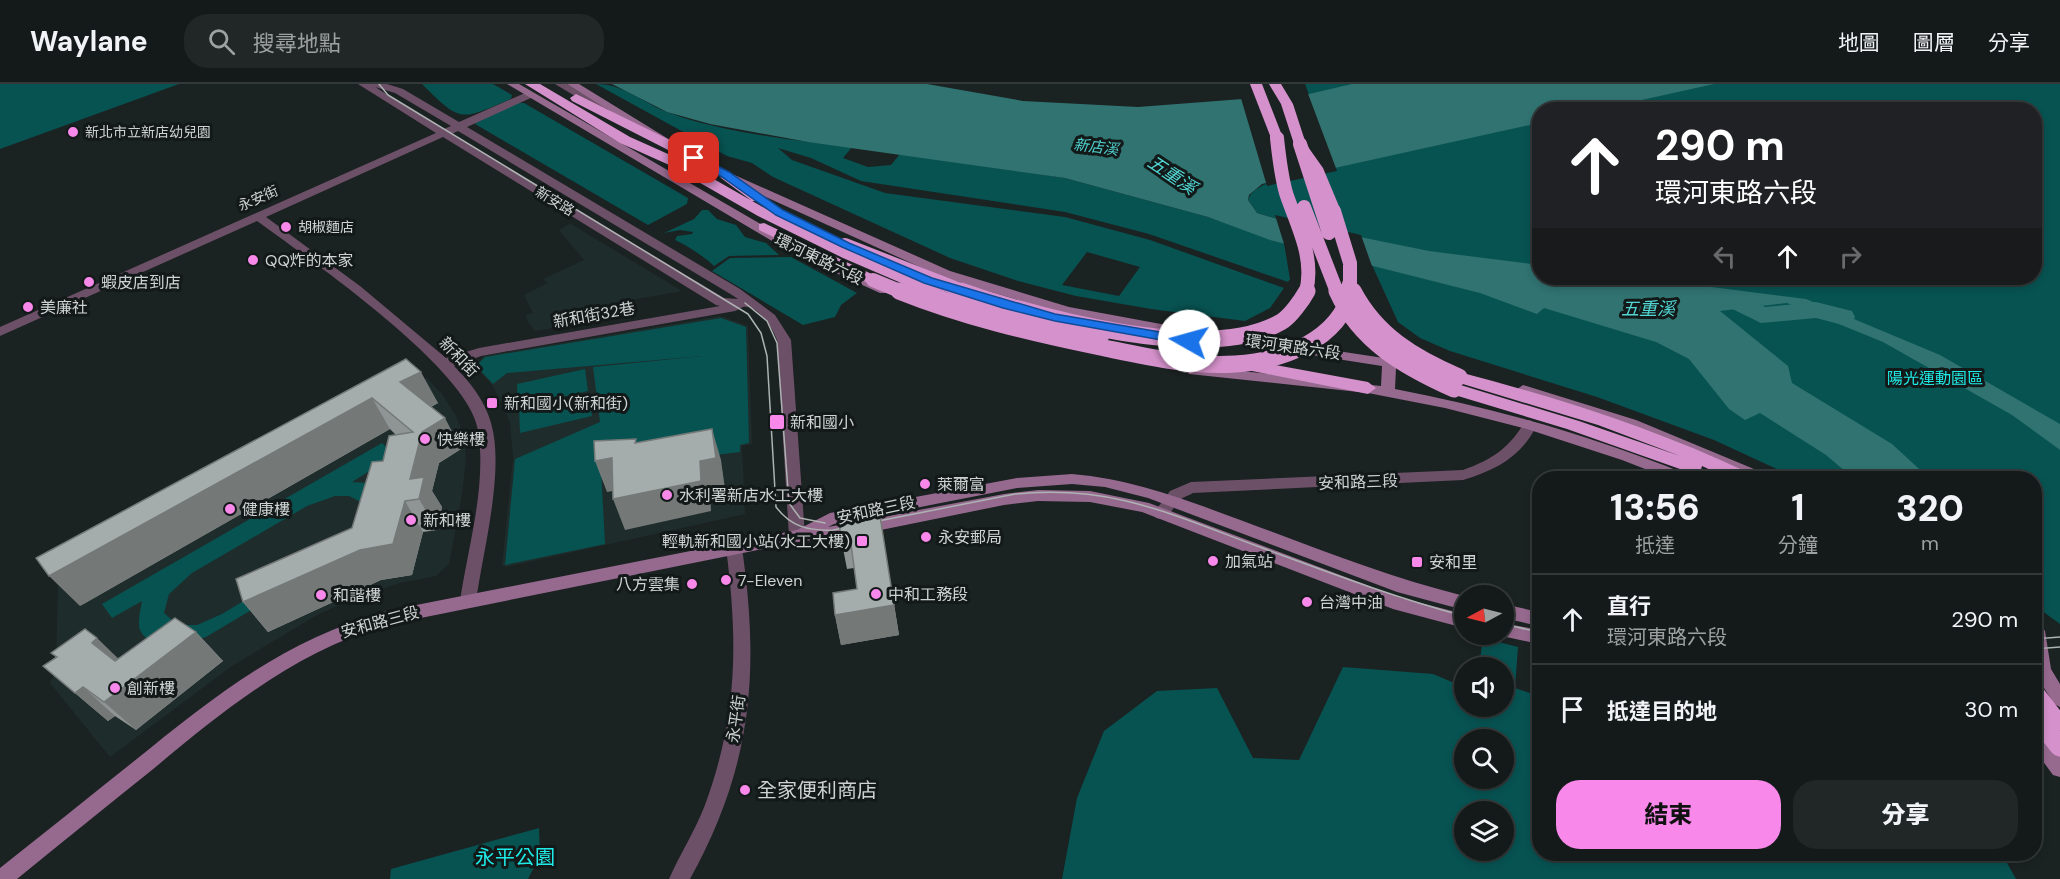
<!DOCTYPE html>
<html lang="zh-TW">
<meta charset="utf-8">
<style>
body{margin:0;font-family:"DM Sans","Noto Sans TC",sans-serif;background:#212727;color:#f1f3f6;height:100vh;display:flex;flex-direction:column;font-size:22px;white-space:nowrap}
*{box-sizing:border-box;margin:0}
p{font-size:20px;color:#9da1a2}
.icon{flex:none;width:33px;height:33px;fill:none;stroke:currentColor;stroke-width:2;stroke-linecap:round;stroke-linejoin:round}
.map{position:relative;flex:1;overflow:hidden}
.side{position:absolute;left:1532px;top:387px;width:510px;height:390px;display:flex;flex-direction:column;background:#141a1a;border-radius:24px;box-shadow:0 3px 9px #0003,0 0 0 2px #333839}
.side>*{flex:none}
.top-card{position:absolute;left:1532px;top:18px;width:510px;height:183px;border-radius:24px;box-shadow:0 3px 9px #0003,0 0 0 2px #333839;background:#202124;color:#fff;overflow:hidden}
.needle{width:39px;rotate:263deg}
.tools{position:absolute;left:1454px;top:501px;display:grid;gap:12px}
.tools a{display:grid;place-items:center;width:60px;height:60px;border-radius:50%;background:#141a1a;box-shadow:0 3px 9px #0003,0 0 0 2px #333839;font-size:30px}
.pin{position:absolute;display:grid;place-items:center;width:51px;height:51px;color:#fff;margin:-26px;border-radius:12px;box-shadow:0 3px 9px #0006}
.me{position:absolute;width:66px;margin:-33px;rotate:277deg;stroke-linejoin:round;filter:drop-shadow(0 0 4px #0008)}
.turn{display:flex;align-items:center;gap:21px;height:126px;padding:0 24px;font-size:27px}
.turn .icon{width:78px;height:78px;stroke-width:2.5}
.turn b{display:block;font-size:42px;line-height:51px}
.lanes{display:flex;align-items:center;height:57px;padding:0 24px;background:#0003;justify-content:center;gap:30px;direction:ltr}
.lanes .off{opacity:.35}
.eta{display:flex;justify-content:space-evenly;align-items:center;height:102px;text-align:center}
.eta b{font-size:36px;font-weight:800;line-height:42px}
.cta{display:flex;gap:12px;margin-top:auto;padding:12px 24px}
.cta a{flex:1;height:69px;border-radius:24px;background:#f888ea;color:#111;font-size:24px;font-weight:800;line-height:69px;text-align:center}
.cta a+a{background:#212727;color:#f1f3f6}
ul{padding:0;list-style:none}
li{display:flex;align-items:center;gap:18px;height:90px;padding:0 24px;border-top:2px solid #333839}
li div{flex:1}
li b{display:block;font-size:22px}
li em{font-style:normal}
header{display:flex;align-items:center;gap:36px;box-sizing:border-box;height:84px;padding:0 30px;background:#141a1a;border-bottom:2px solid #333839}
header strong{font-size:28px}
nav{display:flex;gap:33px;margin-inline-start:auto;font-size:21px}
.search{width:420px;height:54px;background:#212727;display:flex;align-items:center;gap:15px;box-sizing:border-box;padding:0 21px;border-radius:24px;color:#9da1a2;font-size:22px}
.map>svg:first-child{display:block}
</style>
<header>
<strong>Waylane</strong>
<div class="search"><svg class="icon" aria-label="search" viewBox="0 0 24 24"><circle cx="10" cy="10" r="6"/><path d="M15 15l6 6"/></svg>搜尋地點</div>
<nav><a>地圖</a><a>圖層</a><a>分享</a></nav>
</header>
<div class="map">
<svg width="2060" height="795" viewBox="0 0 2060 795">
<rect width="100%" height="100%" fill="#1b2222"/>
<path fill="#1e2c2b" d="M571,139V140L682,207L597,222V237L535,247L528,238L526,231L533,229L524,211L548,199L543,195L584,176L559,146Z
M721,232L748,242L752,360L742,362L745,430L506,483L502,481L513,375L510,338L493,302L475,282L484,272Z
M427,294L442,310L456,332L464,352L466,374L462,411L449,480L436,492L400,499L355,514L319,530L232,582L110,673L50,599L56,587L58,495Z"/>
<path fill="#075352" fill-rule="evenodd" d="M0,0H179L0,65Z
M422,0H493L512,11L511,15C460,36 462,40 422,0Z
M596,0C624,0 643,19 667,28C723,49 793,56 852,63L843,74L868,83L891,81L900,70L1065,94L1208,133L1284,159L1290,195L1288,198L1149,150L1065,128L861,97L811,74L778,64L792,76L885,109L1065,133L1150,156L1284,204L1270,224L1245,237L1151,225L1076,212L1018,197L950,174L773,93L752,79L727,72ZM1087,168L1140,183L1119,212L1062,201Z
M1305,0H2060V540L2034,521V394H1796L1714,356L1597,313L1450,267L1420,254L1398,238L1372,181L1291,139L1257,129L1248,116C1254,94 1315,88 1336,84ZM1539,26H2034V194H1539Z
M515,19H524L688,114L687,120L648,141L475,40L478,35Z
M702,126H708L717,135L736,141L745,153L766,159L779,171L729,172L714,182C706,174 685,160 675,156L677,152L692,150L693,148L680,146L664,149L694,135Z
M791,173L857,209L841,221L835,233L803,241L712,187L730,174Z
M721,234L746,243L749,359L740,361V368L601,385L605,460L505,481L515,375L600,338L593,283L703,272L507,289L493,300L476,282L485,273Z
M585,285L588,307L518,323L517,300Z
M588,309L592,332L520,349L519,325Z
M382,359L395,371L352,398L367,399L379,404L341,473L206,553C190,558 149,568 140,546C137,537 141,525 142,517L112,534L102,520ZM335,412H349L361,418L351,452L222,530L197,541H178L164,529L169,510L192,489L307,422Z
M1483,554L1518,563L1515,604L1539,612V770H2002L2016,795H1062L1077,714L1104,647L1157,607L1217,604L1253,674L1299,676L1343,583L1433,590L1464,603V622H1503V584L1479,583ZM1464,656H1503V694H1464ZM1464,728H1503V766H1464Z
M539,744L540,771L528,795H390L391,785Z"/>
<path fill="#307371" d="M612,0H927L1023,17L1138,23L1309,10L1352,0H1714L1601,25L1539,26V39L1262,100L1249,111L1248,116L1257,129L1291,139L1429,167L1539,181V194H1641L1806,215L1940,271L2060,340V366L2012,331L1883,258L1787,219L1720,227L1788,282L1792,299L1892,360L1929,394H1853L1826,371L1760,329L1745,336L1729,325L1689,275L1656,258L1544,224L1537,230L1480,209L1270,156L1208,133L1065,94L808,58L710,40L667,28Z"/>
<path fill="#1b2222" d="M1307,7L1337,87L1267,102L1240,11Z
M1275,131L1361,151L1373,185L1285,163Z"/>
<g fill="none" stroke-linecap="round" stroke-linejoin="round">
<path fill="#307371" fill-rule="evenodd" d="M1712,206L1738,209L1765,223L1816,218L1852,227L1855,233L1852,239L1843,241L1816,234L1761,239L1724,221L1703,218L1700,213L1703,208Z"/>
<path fill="#6c5067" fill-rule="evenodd" d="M358,0H387L403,5L459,38L525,9H533V13L467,43L740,205L775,231L791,256L805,452L803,456H791L789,452L777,256C773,245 758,220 743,223C740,224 738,226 735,227L481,272L454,282C470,298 485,317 491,339C505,386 483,467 476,517L474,522L468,524L462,522L460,517C468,462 487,402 478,346C469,285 309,175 257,137L0,252V243L436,49ZM375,3L395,9L451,42L444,45ZM458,47L732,211L738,215L724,214L452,50ZM443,53L716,221L720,222L479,264L446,274L360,202L266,133Z
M555,0H567L607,24L598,26Z
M1530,336L1537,341C1521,373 1496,386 1463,396L1193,409C1188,412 1182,413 1179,417C1171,425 1169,438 1156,434L1153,430L1170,407L1191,398L1463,386C1491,376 1510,364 1525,337Z
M734,458L740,460L742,464C760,589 752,683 690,795H669C680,770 695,747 705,721C738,631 738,557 726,464L728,460Z"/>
<path fill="#966a8f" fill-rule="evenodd" d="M507,0H519L802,164L890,206L888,209H880L794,170Z
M567,0H579L683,64L730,89L950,187L1069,223L1177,243L1184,247L1177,251L1067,231L942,193L722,93L675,68Z
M1233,251L1410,278L1412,281L1410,284H1396L1395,305C1495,324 1592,352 1686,390L1688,394H1668L1622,376L1527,345L1445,324L1368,309L1189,290L1187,287L1189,284L1194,282L1381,302L1382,282L1228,258L1226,255L1228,252Z
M1523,301L1636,336L1766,390L1768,394H1748L1626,344L1518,309L1516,306Z
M1072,390C1133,395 1186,416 1243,437C1316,464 1388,493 1464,512V526L1397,508L1148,414L1105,403L1072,400L1017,404L834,440L828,443L1004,410L1038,406L1090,407L1149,419L1401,514L1464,530V544L1393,525L1142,428L1090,418L1038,417L1004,421L866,449L797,458L386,541C295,568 224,626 152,686C107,722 62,758 17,795H0V784C44,749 88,714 133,678C216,611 281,558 386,527L797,446L830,429L1017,394Z
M1503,520L1539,528V542L1503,534Z
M2034,537L2040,539L2045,547L2051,585L2060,600V623L2054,620L2034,588Z
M1503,539L1539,546V560L1497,551L1503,550Z
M2034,643L2040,645L2060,671V693L2053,691L2034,665Z"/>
<path fill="#d591cb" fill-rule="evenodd" d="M525,0H540L630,53L677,74L768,126L853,168L946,208L1019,230L1107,251L1109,255L1101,260L1009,237L936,214L843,174L758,132L667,80L620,59Z
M1250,0H1262L1283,54L1282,57H1272L1271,54Z
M1269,0H1281L1293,20L1306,60L1323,84L1341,127L1339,130L1334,131L1327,127L1309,84L1294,60L1281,20Z
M576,10L684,63L686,66L684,69H674L572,17L570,14Z
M726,87L762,111V117H752L721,94L719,91Z
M764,139L878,193L881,196L873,201L868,199L759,146V140Z
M1243,275L1368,298L1376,304L1368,310L1237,284L1235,280Z
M1459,288C1559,314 1656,345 1749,389L1752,394H1728L1702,382L1700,389L1694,390L1567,345L1448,309L1446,305L1454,299L1579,337L1680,372L1598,341L1453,297L1451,293Z"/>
<path stroke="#adb2b2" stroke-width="1.5" d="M379,0L388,11L748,230L761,249L767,272L776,423C791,443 809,447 833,446L1015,410C1112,401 1168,429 1257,462C1325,487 1393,513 1464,532
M745,219L767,237L777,259L789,419L800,434L825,439
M1503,540L1539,548
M2034,555L2060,553
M2034,565L2060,563"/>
<path stroke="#d591cb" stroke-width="14" d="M1277,54C1279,73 1281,91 1286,109C1297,142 1315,173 1306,208
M1300,60L1329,149
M1304,123L1337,208
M1334,127L1350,179V208
M845,161L965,208
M873,196L902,208
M1349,200L1353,208"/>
<path stroke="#d591cb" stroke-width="17" d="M899,207C964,233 1032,249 1100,263C1144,272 1190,283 1235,280C1281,277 1339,257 1351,207
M961,207C1038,233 1207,281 1281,238C1290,233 1302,216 1307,207
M1337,207C1360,258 1405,283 1454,305
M1353,207C1376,251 1414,274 1459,293"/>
<path stroke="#d591cb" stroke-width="21" d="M2034,610L2055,637
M2034,629L2060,662"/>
</g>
<path fill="#8e9594" d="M406,275L438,319L431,323L461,365L439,379L432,407L442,423L437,446L423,448L412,491L381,496L268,548L243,518L352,444L383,377L396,351L390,345L80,522Z
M880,432L899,551L841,561L835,531L857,505L854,484L847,485L841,454Z
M196,548L223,577L136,646L115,632L108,637L43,582L56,573L51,569L118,574Z"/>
<path fill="#747978" d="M421,288L438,319L417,329L400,298Z
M372,314L390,345L80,522L49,492Z
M445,334L461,365L439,379L432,407L442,423L437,446L419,415L410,395L422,348Z
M712,345L721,376L725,405L710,408L711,427L625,446L613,415L700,377Z
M612,374L624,405L607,408L595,377Z
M405,417L423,448L412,491L381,496L268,548L243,518L360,466Z
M894,521L899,551L841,561L835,531Z
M196,548L223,577L136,646L104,618Z
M97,554L128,584L123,588L92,559Z
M83,603L115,632L108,637L75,609Z"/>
<path fill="#a5adac" stroke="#747978" stroke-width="1.5" d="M406,275L421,288L400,298L445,334L422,348L410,395L424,393L419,415L405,417L393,460L360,466L243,518L236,495L352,444L372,378L383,377L389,352L413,348L372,314L49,492L36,474Z
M712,345L716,374L700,377L701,397L613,415L612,374L595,377L594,357L636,355L635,359Z
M880,432L894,521L835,531L833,509L857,505L850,453L841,454L839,438Z
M175,534L196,548L104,618L83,603L75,609L43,582L57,573L51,569L85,545L97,554L92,559L115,577Z"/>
<path fill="#1a73e8" stroke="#114b97" stroke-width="1.5" d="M691,72H698L729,88L783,126L849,159L932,194L1055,230L1189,253L1195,257L1189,261L1055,237L1003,224L924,199L842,163L776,131L722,93L691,76Z"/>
<g fill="#f888ea" stroke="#121918" stroke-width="2">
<circle cx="73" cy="48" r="6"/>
<circle cx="286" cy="143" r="6"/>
<circle cx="253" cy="176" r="6"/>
<circle cx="89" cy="198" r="6"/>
<circle cx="28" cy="223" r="6"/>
<rect x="486" y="313" width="12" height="12" rx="3"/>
<rect x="769" y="330" width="16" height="16" rx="3"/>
<circle cx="425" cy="355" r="6"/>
<circle cx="925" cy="400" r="6"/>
<circle cx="667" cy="411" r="6"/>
<circle cx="230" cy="425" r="6"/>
<circle cx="411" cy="436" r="6"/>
<circle cx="926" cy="453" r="6"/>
<rect x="856" y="451" width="12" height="12" rx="3"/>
<circle cx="1213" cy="477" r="6"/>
<rect x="1411" y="472" width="12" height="12" rx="3"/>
<circle cx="726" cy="496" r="6"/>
<circle cx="692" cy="500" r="6"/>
<circle cx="876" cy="510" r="6"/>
<circle cx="321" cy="511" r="6"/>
<circle cx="1307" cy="518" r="6"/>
<circle cx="115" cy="604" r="6"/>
<circle cx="745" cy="706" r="6"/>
</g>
<g text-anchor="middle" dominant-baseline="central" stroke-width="6" stroke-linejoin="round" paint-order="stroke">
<g font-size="14" fill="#ced2d2" stroke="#121918" text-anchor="start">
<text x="85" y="48">新北市立新店幼兒園</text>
<text x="298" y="143">胡椒麵店</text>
</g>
<g font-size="14" fill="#ced2d2" stroke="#121918">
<text transform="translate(258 114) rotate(-24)">永安街</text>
<text transform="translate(555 117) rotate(31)">新安路</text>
</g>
<g font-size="15" font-style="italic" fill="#52d5d2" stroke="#121918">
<text transform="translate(1096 63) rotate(7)">新店溪</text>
</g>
<g font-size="16" fill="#ced2d2" stroke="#121918">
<text transform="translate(819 175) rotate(26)">環河東路六段</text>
<text transform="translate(594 231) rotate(-10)">新和街32巷</text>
<text transform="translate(1293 263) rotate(8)">環河東路六段</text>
<text transform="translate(459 273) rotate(46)">新和街</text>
<text transform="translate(1358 398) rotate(-2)">安和路三段</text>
<text transform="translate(876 426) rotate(-12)">安和路三段</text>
<text transform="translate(380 538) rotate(-15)">安和路三段</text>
<text transform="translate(736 635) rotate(-82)">永平街</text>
</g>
<g font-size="16" fill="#ced2d2" stroke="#121918" text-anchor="start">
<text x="265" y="176">QQ炸的本家</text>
<text x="101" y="198">蝦皮店到店</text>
<text x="40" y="223">美廉社</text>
<text x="504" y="319">新和國小(新和街)</text>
<text x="790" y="338">新和國小</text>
<text x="437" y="355">快樂樓</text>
<text x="937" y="400">萊爾富</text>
<text x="679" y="411">水利署新店水工大樓</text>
<text x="242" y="425">健康樓</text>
<text x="423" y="436">新和樓</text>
<text x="938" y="453">永安郵局</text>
<text x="850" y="457" text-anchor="end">輕軌新和國小站(水工大樓)</text>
<text x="1225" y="477">加氣站</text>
<text x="1429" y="478">安和里</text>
<text x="738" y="496">7-Eleven</text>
<text x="680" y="500" text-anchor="end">八方雲集</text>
<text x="888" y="510">中和工務段</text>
<text x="333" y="511">和諧樓</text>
<text x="1319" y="518">台灣中油</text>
<text x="127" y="604">創新樓</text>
</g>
<g font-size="16" fill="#1feae6" stroke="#121918">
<text x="1935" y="294">陽光運動園區</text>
</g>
<g font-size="18" font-style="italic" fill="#52d5d2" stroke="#121918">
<text transform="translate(1172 91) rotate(34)">五重溪</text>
<text x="1648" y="225">五重溪</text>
</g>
<g font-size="20" fill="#ced2d2" stroke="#121918" text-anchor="start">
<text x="757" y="706">全家便利商店</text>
</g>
<g font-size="20" fill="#1feae6" stroke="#121918">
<text x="515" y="773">永平公園</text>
</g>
</g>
</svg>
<div class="tools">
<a><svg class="needle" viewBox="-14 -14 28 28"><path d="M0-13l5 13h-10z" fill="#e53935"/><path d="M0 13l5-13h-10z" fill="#9da1a2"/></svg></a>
<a><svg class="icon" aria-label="sound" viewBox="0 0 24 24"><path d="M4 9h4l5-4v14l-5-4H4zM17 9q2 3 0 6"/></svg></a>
<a><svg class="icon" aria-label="search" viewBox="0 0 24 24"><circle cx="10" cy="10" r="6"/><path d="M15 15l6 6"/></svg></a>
<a><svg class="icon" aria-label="layers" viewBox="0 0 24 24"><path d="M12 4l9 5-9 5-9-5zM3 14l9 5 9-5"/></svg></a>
</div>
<div class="pin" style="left:694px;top:74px;background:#d93025"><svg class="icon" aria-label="arrive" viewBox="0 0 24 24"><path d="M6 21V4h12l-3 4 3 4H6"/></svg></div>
<svg class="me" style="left:1189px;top:257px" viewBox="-20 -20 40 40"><circle r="19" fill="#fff"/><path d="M0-13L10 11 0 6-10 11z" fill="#1a73e8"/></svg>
<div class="top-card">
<div class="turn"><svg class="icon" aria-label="ahead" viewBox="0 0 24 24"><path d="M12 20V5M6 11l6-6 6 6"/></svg><div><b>290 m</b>環河東路六段</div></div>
<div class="lanes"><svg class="icon off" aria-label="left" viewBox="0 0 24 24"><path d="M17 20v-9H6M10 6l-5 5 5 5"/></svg><svg class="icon" aria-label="ahead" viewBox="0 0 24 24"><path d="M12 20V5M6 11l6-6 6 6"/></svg><svg class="icon off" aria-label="right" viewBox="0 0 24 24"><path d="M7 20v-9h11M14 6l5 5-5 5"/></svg></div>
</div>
<section class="side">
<div class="eta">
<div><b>13:56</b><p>抵達</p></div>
<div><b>1</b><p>分鐘</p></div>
<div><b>320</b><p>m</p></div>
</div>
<ul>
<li><svg class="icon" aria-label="ahead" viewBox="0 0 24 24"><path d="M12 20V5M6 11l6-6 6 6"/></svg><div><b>直行</b><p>環河東路六段</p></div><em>290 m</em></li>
<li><svg class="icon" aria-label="arrive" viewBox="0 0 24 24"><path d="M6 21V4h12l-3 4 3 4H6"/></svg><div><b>抵達目的地</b></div><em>30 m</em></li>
</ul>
<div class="cta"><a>結束</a><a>分享</a></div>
</section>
</div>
